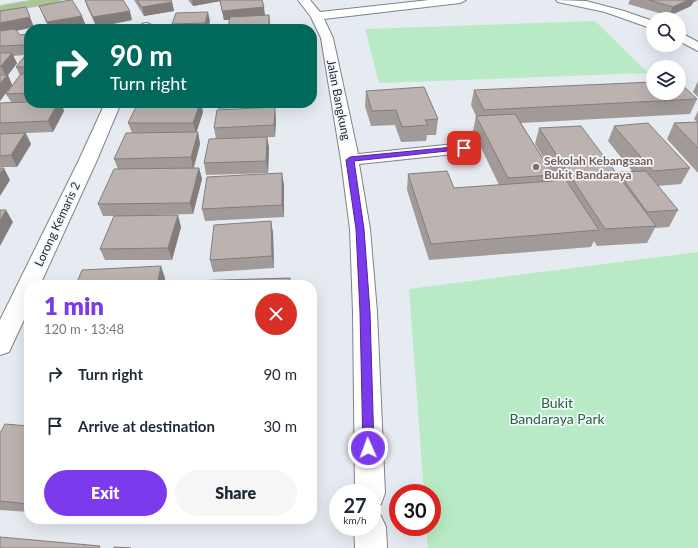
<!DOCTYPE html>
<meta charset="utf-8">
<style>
body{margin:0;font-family:Lato,sans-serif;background:#f6f6f7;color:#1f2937;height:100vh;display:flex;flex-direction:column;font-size:15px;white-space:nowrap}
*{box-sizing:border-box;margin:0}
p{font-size:13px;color:#747a83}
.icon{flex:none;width:22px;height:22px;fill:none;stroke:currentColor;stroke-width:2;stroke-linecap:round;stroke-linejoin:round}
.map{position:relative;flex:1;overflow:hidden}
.sheet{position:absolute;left:24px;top:280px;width:293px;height:244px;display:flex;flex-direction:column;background:#fff;border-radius:16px;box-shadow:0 4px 16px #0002}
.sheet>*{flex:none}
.banner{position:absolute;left:24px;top:24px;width:293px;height:84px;border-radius:16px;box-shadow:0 4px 16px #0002;background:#00695c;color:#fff;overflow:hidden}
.tools{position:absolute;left:646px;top:12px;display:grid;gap:8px}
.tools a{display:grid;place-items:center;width:40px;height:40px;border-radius:50%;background:#fff;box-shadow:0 4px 16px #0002;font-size:20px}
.speed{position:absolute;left:329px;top:484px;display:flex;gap:8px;font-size:20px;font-weight:700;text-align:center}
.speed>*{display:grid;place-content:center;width:52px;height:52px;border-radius:50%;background:#fff;box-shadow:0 4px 16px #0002;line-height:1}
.speed small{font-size:10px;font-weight:400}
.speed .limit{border:6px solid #d22;background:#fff;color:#111}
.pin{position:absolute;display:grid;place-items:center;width:34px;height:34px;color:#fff;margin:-17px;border-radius:8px;box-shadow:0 2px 6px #0006}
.me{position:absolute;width:44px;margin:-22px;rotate:358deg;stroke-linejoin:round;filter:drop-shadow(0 0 3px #0008)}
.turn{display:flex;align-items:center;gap:14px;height:84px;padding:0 20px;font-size:18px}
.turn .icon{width:52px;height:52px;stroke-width:2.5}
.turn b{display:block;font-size:28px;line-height:34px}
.round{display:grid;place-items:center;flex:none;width:42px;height:42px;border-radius:21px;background:#f6f6f7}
.headline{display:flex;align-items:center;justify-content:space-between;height:68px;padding:0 20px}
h1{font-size:24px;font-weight:800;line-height:30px;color:#7c3aed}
.action{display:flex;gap:8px;margin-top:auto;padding:8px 20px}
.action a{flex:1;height:46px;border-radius:24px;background:#7c3aed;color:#fff;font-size:16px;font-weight:800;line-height:46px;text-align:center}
.action a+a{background:#f6f6f7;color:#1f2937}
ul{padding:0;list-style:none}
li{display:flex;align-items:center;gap:12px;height:52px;padding:0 20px}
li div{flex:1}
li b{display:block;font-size:15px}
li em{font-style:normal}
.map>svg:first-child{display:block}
</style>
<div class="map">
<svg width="698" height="548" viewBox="0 0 698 548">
<rect width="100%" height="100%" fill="#e6eaf1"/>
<path fill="#b8ebc5" d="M595,21L648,73L379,83L365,29Z
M698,252V548H428L426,527H432V493H424L409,289Z"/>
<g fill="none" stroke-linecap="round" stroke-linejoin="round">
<g stroke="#7f8389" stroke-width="2">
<path id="minor" d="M298,0H310L320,12L429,0H466L460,3L324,19L333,38L358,154L464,143L470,144L473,148L470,152L464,153L359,164L370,229L377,312L385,493L381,504L372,507V493H355L353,312L350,229L341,160L321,38L311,17Z
M556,0L586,1L624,11L653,21V29L605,12L558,2Z
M146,23L150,24L152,27L151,29H139L142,24Z
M679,32L698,42V51L679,41Z
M105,103H121L97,160L40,285H29V309L9,352L0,355V320L79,160Z
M372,512L381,516L386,527L387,548H355L354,527H372Z"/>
</g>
<g stroke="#c7c7c8" stroke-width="2">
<path id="major" d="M34,0H61L55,3L0,12V6Z"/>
</g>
<use href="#minor" fill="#fff" fill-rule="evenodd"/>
<use href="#major" fill="#aac496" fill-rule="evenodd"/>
</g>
<path fill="#a29a98" d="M85,0H123L132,20L104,26L113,25L114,29H49L43,15L39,6L86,26H81H96L87,7Z
M134,0H171L172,2L174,11L144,16Z
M188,0H262L265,16L269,15L270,29H229V20H224L220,1L193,6Z
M630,0H698L695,2H694L691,6L669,16L628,4Z
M0,11L34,27L16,31L20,35L29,34V103H61L64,111L53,132L26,133L31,144L17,167H0V103L11,102L6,94L20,75L16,67L25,55L13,56L17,63L8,75L12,85L0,101Z
M210,21L208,29H173L172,24Z
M698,81V97L693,92Z
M474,90L697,99L690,114L521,123L553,175L551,181L557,180L535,144L539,128L617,174L618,172L632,171L608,141L614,126L690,168L681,184L658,186L678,210L669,227L655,228L647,243L597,246L594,241L591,247L429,260L407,190L408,174L454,188L499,185L473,131L476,116L471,105Z
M366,91L438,119L436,135H427L426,141L401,142L395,125L371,126L365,106Z
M132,103H207V104H201L203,112L196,132H198L200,144L194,168H199L202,179L193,214L153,215L181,227L172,260H105L100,249L114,216H103L98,204L118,169L114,159L132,133L128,123L137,106H133Z
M217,103H279V106L218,109Z
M698,111V173L667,139L674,123L697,122L694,119Z
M276,119L275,137H267L269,148L268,173L206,175L204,163L216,139L214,128Z
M284,185V217L205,221L202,209Z
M271,221L273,233L274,268L213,272L210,260Z
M29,426V512L0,510V433Z"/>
<path fill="#847d7c" d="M192,0H227L193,6Z
M688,0H694L691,6L669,16L673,7Z
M172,2L174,11L144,16L142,7Z
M264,7L265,16L224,20L222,11Z
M130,11L132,20L96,27L93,17Z
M208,12L210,21L208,29H206L205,23Z
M269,15L270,25V29L269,26Z
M82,16L86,26L68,29H50L47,22Z
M30,17L34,27L0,34V23Z
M29,41V55H28L24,45Z
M12,53L17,63L8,75L12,85L0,101V84L6,77L1,66Z
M58,103H61L64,111L53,132L48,121Z
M200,103H201L203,112L196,134L193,123Z
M275,107L276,119L275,137L274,125Z
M198,132L200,144L193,169L191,157Z
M25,133L31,144L17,167L11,155Z
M267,137L269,148L268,173L266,161Z
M4,168L10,180L0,196V174Z
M199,168L202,179L193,214L190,203Z
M282,173L284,185V217L282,205Z
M6,210L13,222L0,246V221Z
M178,215L181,227L172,260L168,248Z
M271,221L273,233L274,268L272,256Z
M161,266L165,278L164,285H157Z"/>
<path fill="#bcb3b1" stroke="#847d7c" d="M70,0H72L82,16L47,22L39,6Z
M85,0H123L130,11L93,17Z
M137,0H171L172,2L142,7Z
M220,0H262L264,7L222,11Z
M649,0H688L673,7Z
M26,7L30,17L0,23V11Z
M208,12L205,23L172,24L176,13Z
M269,15V26L228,28L230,17Z
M113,25L111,29H57L58,27Z
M15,29L20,35L29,34V41L24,45L0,46V31Z
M28,52H29V67H16Z
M0,53H12L1,66H0Z
M21,74H29V93L6,94Z
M0,75H7L0,84Z
M653,82V93H679V82L697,99L484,110L474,90Z
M424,87L438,119L425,120L428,125L402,127L396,110L372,111L366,91Z
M29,102V103H58L48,121L0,123V103Z
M138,103H200L193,123H128Z
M275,107L274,125L214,128L217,110Z
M515,114L553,175L508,178L476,116Z
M698,122V148L674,123Z
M648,123L690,168L653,171L614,126Z
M581,126L656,226L605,229L539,128Z
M198,132L191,157L114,159L126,133Z
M25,133L11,155L0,156V134Z
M267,137L266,161L204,163L209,139Z
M0,168H4L0,174Z
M199,168L190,203L98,204L114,169Z
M447,171L454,188L566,180L599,230L431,244L408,174Z
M646,171L678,210L647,212L618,172Z
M282,173V205L202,209L207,177Z
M0,210H6L0,221Z
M178,215L168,248L100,249L114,216Z
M271,221L272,256L210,260L214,225Z
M161,266L157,285H76L82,270Z
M290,278V285H189L190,281Z
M5,424L29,426V504L0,501V433Z
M0,537L100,546L99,548H0Z
M114,547L131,548H114Z"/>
<path fill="#7c3aed" stroke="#51269a" d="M464,146L466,147V149L354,161L364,229L370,312L374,448L373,452L368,453L364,452L363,448L360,312L356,229L346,160L350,157Z"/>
<circle fill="#8d6e63" stroke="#f3f8ff" stroke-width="1.5" cx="536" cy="167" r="4"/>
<g text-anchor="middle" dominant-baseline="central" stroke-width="3.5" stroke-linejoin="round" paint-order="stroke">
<g font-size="12" fill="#28292c" stroke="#f3f8ff">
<text transform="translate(339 100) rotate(79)">Jalan Bangkung</text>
<text transform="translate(57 224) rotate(-65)">Lorong Kemaris 2</text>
</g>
<g font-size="12" font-weight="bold" fill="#785e54" stroke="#f3f8ff" text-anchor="start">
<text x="544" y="160">Sekolah Kebangsaan<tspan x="544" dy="14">Bukit Bandaraya</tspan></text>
</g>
<g font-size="14" fill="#26643c" stroke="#f3f8ff">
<text x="557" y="402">Bukit<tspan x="557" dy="16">Bandaraya Park</tspan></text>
</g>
</g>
</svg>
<div class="tools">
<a><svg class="icon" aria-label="search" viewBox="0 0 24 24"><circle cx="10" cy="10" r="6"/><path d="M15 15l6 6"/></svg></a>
<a><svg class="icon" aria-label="layers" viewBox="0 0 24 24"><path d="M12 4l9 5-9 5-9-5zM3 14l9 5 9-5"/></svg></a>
</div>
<div class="speed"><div>27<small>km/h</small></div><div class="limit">30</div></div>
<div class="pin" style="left:464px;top:148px;background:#d93025"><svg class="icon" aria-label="arrive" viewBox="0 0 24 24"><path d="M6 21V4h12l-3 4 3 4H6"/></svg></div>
<svg class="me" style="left:368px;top:448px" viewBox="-20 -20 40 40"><circle r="17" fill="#7c3aed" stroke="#fff" stroke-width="3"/><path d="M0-11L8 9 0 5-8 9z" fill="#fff"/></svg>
<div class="banner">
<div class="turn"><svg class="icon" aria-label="right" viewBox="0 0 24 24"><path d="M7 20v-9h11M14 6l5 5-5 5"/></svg><div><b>90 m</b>Turn right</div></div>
</div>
<section class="sheet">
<div class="headline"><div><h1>1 min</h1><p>120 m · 13:48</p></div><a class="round" style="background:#d93025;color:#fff"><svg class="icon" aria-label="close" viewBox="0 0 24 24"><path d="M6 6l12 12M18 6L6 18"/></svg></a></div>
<ul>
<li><svg class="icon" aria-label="right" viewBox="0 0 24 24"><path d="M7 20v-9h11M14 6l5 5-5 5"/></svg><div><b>Turn right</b></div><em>90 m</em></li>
<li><svg class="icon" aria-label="arrive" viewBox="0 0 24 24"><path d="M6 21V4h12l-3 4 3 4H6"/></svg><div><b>Arrive at destination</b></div><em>30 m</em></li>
</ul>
<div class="action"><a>Exit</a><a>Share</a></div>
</section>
</div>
